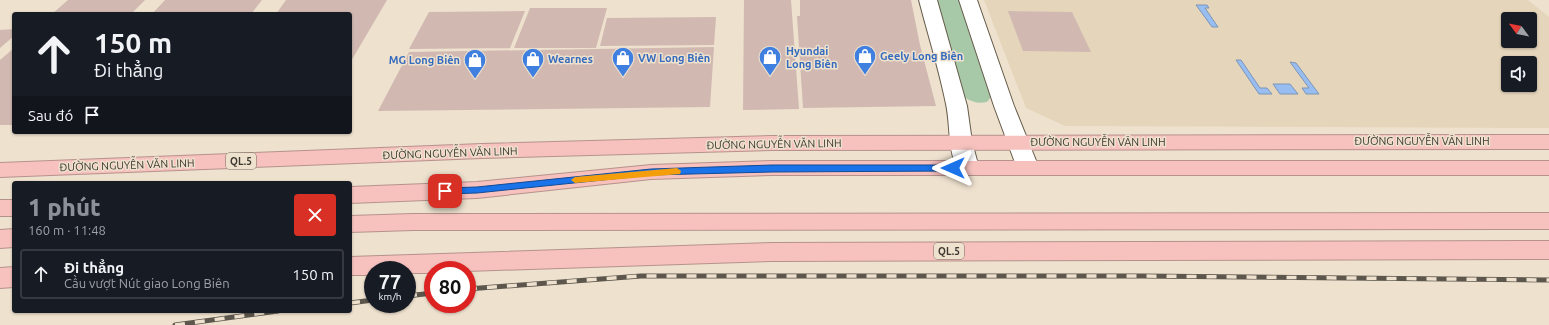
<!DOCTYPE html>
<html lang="vi">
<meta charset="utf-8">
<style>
body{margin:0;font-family:Ubuntu,sans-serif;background:#242831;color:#f1f3f6;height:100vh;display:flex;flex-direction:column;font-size:15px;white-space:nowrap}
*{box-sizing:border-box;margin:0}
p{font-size:13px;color:#9ea1a6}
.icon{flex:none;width:22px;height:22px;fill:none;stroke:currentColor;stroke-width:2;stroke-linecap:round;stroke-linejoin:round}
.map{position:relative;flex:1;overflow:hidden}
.details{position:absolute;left:12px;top:181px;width:340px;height:132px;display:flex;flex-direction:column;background:#171b24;border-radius:4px;box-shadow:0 1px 3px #0004}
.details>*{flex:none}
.banner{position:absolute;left:12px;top:12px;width:340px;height:122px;border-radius:4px;box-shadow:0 1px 3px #0004;background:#171b24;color:#f1f3f6;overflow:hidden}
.needle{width:26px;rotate:302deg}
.buttons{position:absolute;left:1501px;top:12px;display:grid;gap:8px}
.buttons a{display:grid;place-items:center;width:36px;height:36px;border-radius:4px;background:#171b24;box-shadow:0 1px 3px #0004;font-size:20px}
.speed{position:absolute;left:364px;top:261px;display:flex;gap:8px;font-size:20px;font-weight:700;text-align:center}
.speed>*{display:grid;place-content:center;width:52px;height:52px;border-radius:50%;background:#171b24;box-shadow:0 1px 3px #0004;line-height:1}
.speed small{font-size:10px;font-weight:400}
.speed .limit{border:6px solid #d22;background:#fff;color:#111}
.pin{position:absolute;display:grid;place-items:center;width:34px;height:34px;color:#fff;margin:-17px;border-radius:8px;box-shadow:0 2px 6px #0006}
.me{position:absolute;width:44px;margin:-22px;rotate:270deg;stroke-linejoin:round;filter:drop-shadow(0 0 3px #0008)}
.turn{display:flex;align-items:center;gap:14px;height:84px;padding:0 16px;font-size:18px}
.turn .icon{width:52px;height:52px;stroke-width:2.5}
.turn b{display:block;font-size:28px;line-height:34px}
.then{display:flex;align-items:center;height:38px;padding:0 16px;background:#0003;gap:8px;font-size:15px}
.round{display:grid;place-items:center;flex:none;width:42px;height:42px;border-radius:4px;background:#242831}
.head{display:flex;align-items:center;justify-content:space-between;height:68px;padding:0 16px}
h1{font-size:24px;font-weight:800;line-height:30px;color:#8c9099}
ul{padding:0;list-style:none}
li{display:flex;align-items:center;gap:12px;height:50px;margin:0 8px 6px;padding:0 8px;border:2px solid #363941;border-radius:4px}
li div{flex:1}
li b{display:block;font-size:15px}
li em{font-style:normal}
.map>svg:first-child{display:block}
</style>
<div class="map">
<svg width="1549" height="325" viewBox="0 0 1549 325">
<rect width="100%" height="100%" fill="#eee1ce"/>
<path fill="#e5d5bb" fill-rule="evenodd" d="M984,0H1528L1549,17V128L1065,126L1026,108ZM1508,19H1530V41H1508ZM1508,63H1530V85H1508Z"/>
<path fill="#a7c9a8" d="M937,0H959L991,97L987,102C978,104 972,102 964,97Z"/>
<path fill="#98bdf0" stroke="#7d95b6" d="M1196,5H1207L1209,8H1205L1218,27H1212Z
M1236,60H1241L1260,88H1267L1272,94H1259Z
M1290,62L1296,63L1319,94H1306L1302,88H1309Z
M1273,84H1290L1298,94H1280Z"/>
<path fill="#d1b9b2" d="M68,0H145L131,14H52Z
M165,0H262L251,14H152Z
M286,0H387L350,63V14H276Z
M744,0H791L799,109L743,110Z
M800,0H911L920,45L936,106L803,108L797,16H800Z
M530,8H607L596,48H514Z
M525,11L510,48L409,49L429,12Z
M1008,11L1072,12L1091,52L1023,51Z
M716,17L714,45L600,46L607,18Z
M14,29V36L0,48V30Z
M714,47L710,107L378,111L409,52Z
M14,48V125H0V60Z"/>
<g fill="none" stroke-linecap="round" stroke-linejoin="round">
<g stroke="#655b4a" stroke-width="2">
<path id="minor" d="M919,0H937L967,106L972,142L979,168L976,173L968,175L960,173C947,153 951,127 946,104C939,69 928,35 919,0Z
M959,0H977L1014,106L1039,168L1036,173L1028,175L1020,173L1017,168L994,106Z"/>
</g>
<g stroke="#b6928c" stroke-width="2">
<path id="highway" d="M1549,135V149L772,150L482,158L0,177V163L482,144L772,136Z
M772,161H1549V175H772L651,179L477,198L350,203V187L477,182L651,165Z
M0,200H14V216H0Z
M1549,213V229L413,230L350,232V216L413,214Z
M14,229V247L0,248V230Z
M1549,241V259L773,261L467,271V270H433V273H407V270H373V275H350V257L773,243Z
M14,267V287L0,288V268Z"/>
</g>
<use href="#minor" fill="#fff" fill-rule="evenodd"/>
<use href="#highway" fill="#f7c2be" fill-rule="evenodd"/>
<g stroke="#5c564c" stroke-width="5">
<path id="rail" d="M467,289L641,276H1142L1549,280
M407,296L433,293
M350,303L373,300
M175,325L278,311"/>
</g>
<use href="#rail" stroke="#eee1ce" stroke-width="3.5" stroke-dasharray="10" stroke-linecap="butt"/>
</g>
<path fill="#1a73e8" stroke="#114b97" d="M772,165H953L958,168L953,171L772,172L651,175L477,193L445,194L440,191L445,188L477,187L651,169Z"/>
<path fill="#f59e0b" d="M677,168L681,171L680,174L575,183L571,180L575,177Z"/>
<defs>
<g id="shop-pin" transform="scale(1.15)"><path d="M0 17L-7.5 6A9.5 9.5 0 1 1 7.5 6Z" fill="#3f7fe0" stroke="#eee1ce"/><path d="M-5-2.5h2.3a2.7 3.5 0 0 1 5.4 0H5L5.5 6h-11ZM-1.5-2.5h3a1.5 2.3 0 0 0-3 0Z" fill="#fff"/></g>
</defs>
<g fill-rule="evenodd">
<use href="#shop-pin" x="865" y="56"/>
<use href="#shop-pin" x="770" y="57"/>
<use href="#shop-pin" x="623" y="58"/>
<use href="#shop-pin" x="533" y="59"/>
<use href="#shop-pin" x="475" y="60"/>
</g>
<g text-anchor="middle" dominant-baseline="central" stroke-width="3" stroke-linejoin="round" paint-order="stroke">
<g fill="#eee1ce" stroke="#726b5f" stroke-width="1">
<rect x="226" y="153" width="30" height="16" rx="3"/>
<rect x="934" y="243" width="30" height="16" rx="3"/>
</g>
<g font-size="10" font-weight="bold" fill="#3d3830">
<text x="241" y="161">QL.5</text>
<text x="949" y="251">QL.5</text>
</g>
<g font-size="11" font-weight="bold" fill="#366cbe" stroke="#eee1ce" text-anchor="start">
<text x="786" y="51">Hyundai<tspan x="786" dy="13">Long Biên</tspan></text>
<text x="880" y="56">Geely Long Biên</text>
<text x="638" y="58">VW Long Biên</text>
<text x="548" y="59">Wearnes</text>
<text x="460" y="60" text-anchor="end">MG Long Biên</text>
</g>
<g font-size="11" fill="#3d3830" stroke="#eee1ce">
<text x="1422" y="141">ĐƯỜNG NGUYỄN VĂN LINH</text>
<text x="1098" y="142">ĐƯỜNG NGUYỄN VĂN LINH</text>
<text transform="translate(774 144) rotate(-1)">ĐƯỜNG NGUYỄN VĂN LINH</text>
<text transform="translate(450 153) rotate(-2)">ĐƯỜNG NGUYỄN VĂN LINH</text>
<text transform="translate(127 165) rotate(-2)">ĐƯỜNG NGUYỄN VĂN LINH</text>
</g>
</g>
</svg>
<div class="buttons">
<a><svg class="needle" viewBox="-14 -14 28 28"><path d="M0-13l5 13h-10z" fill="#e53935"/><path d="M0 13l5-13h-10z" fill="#9ea1a6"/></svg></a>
<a><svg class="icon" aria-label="sound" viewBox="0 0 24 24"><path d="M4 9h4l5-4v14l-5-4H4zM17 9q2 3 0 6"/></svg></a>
</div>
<div class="speed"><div>77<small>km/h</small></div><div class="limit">80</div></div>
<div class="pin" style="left:445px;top:191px;background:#d93025"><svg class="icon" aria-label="arrive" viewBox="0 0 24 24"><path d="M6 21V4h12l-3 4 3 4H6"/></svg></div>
<svg class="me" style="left:953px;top:168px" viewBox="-20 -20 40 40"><path d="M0-17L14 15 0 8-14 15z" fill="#1a73e8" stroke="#fff" stroke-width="4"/></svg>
<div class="banner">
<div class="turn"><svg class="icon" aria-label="ahead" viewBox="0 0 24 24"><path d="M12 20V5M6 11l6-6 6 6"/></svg><div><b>150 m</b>Đi thẳng</div></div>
<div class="then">Sau đó<svg class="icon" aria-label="arrive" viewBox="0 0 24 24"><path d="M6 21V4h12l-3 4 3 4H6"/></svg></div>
</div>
<section class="details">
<div class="head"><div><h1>1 phút</h1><p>160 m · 11:48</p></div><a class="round" style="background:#d93025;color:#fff"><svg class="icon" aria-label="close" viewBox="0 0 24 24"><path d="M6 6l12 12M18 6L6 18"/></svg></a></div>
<ul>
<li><svg class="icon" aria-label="ahead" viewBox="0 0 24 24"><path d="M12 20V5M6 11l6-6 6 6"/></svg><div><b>Đi thẳng</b><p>Cầu vượt Nút giao Long Biên</p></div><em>150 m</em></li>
</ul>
</section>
</div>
